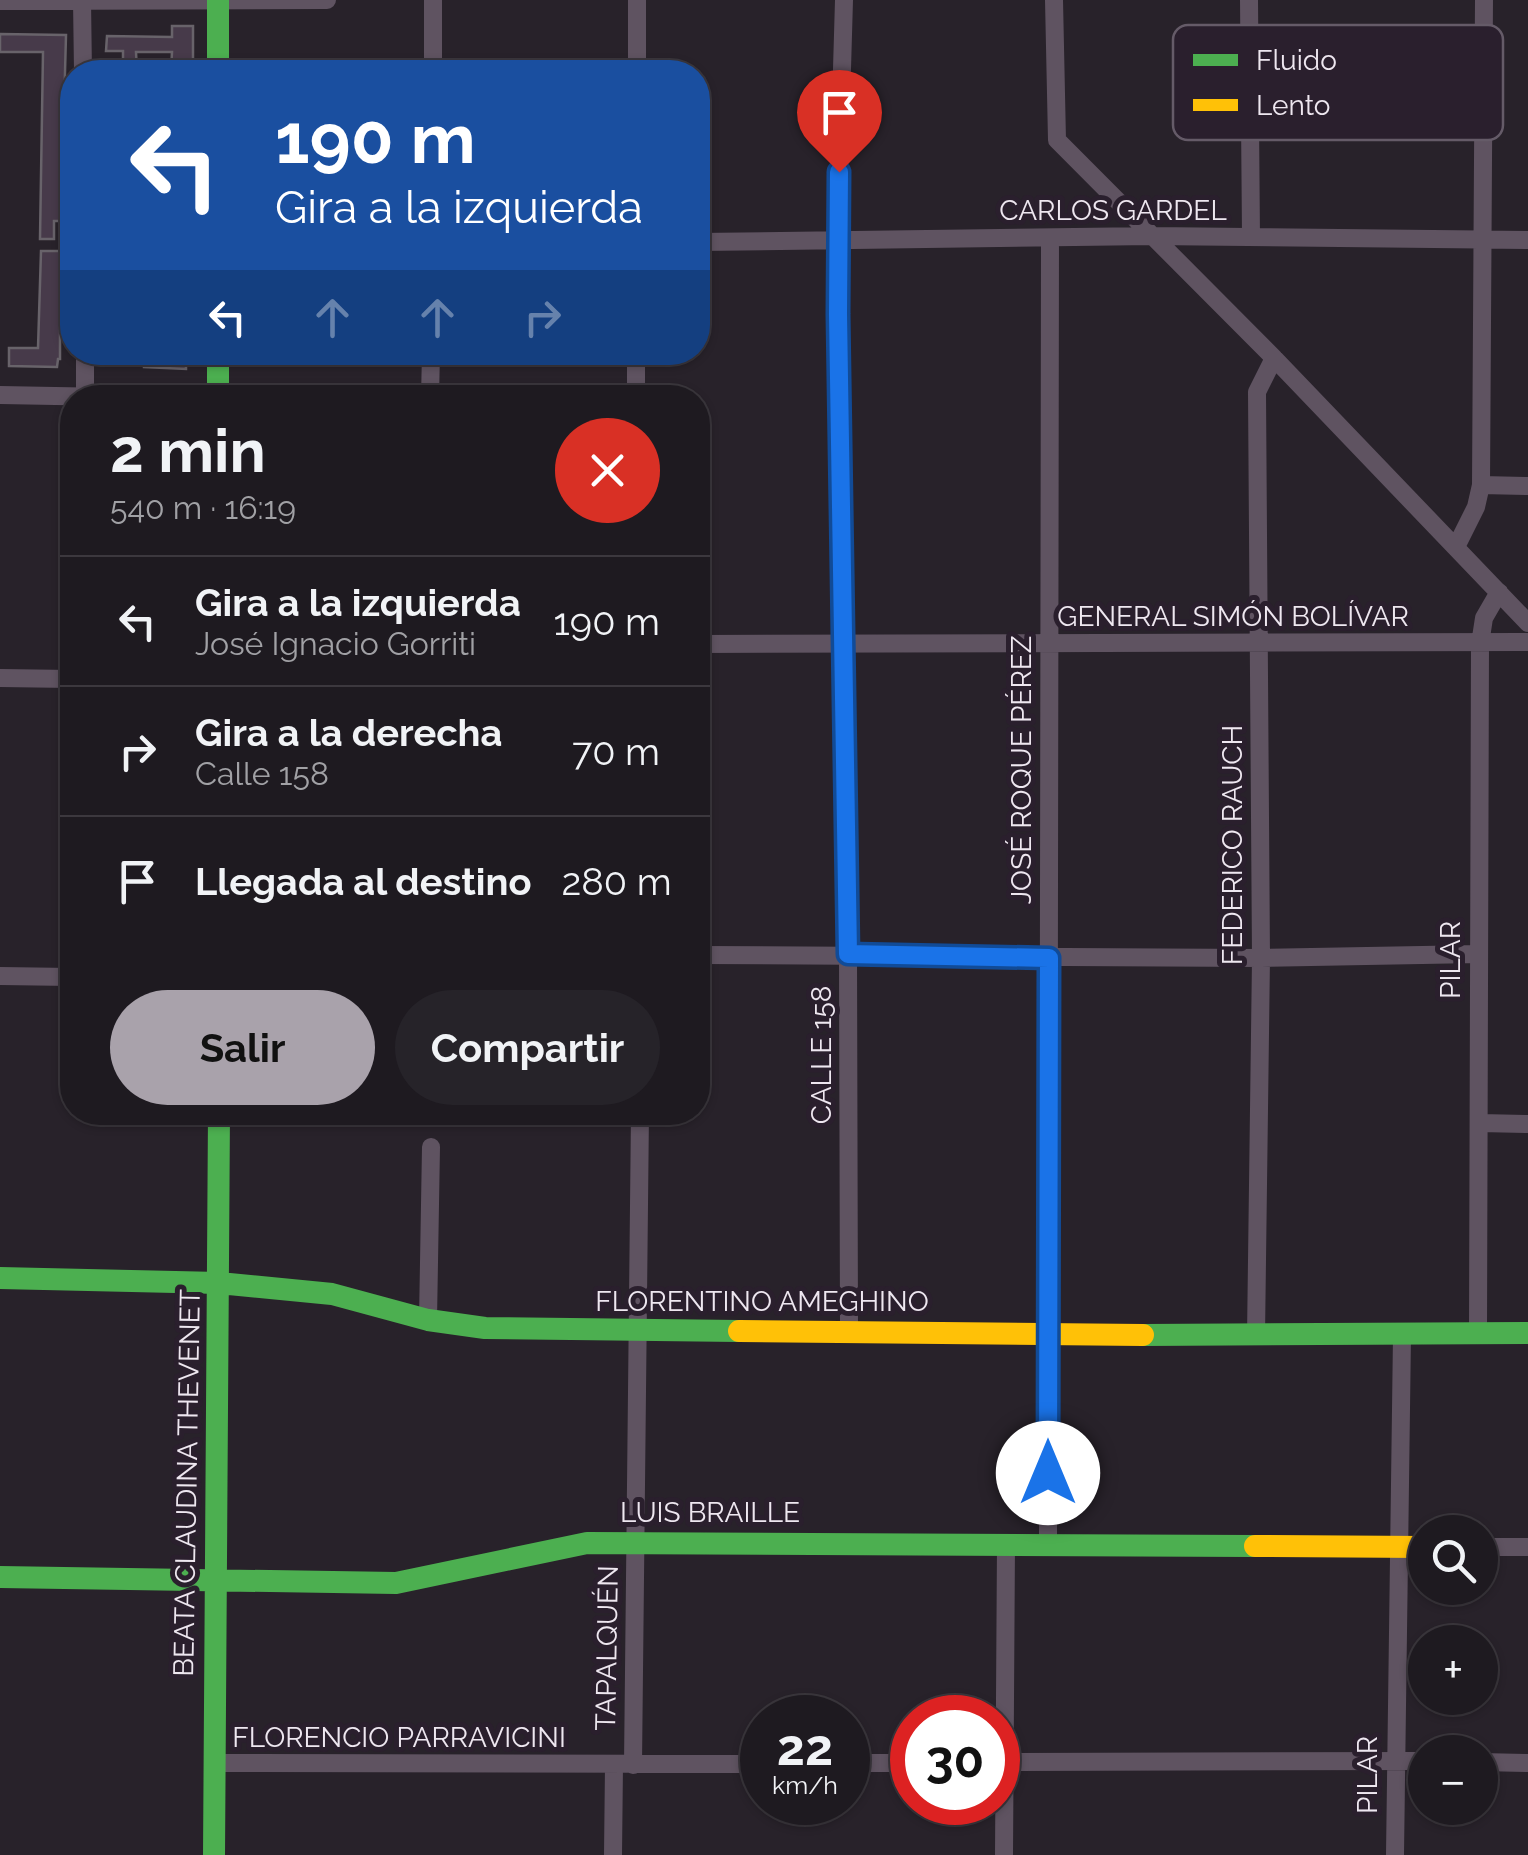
<!DOCTYPE html>
<html lang="es">
<meta charset="utf-8">
<style>
body{margin:0;font-family:Raleway,sans-serif;background:#262329;color:#f1f3f6;height:100vh;display:flex;flex-direction:column;font-size:38px;white-space:nowrap}
*{box-sizing:border-box;margin:0}
p{font-size:32px;color:#a1a1a5}
.icon{flex:none;width:55px;height:55px;fill:none;stroke:currentColor;stroke-width:2;stroke-linecap:round;stroke-linejoin:round}
.map{position:relative;flex:1;overflow:hidden}
.sheet{position:absolute;left:60px;top:385px;width:650px;height:740px;display:flex;flex-direction:column;background:#1e1a20;border-radius:40px;box-shadow:0 2px 8px #0004,0 0 0 2px #3c383e}
.sheet>*{flex:none}
.banner{position:absolute;left:60px;top:60px;width:650px;height:305px;border-radius:40px;box-shadow:0 2px 8px #0004,0 0 0 2px #3c383e;background:#1a4fa0;color:#fff;overflow:hidden}
.tools{position:absolute;left:1408px;top:1515px;display:grid;gap:20px}
.tools a{display:grid;place-items:center;width:90px;height:90px;border-radius:50%;background:#1e1a20;box-shadow:0 2px 8px #0004,0 0 0 2px #3c383e;font-size:50px}
.speed{position:absolute;left:740px;top:1695px;display:flex;gap:20px;font-size:50px;font-weight:700;text-align:center}
.speed>*{display:grid;place-content:center;width:130px;height:130px;border-radius:50%;background:#1e1a20;box-shadow:0 2px 8px #0004,0 0 0 2px #3c383e;line-height:1}
.speed small{font-size:25px;font-weight:400}
.speed .limit{border:15px solid #d22;background:#fff;color:#111}
.pin{position:absolute;display:grid;place-items:center;width:85px;height:85px;color:#fff;margin:-102px -42px;border-radius:50% 50% 50% 0;rotate:-45deg;box-shadow:0 0 10px #0007}
.pin .icon{rotate:45deg}
.me{position:absolute;width:110px;margin:-55px;rotate:0deg;stroke-linejoin:round;filter:drop-shadow(0 0 8px #0008)}
.turn{display:flex;align-items:center;gap:35px;height:210px;padding:0 50px;font-size:45px}
.turn .icon{width:130px;height:130px;stroke-width:2.5}
.turn b{display:block;font-size:70px;line-height:85px}
.lanes{display:flex;align-items:center;height:95px;padding:0 50px;background:#0003;justify-content:center;gap:50px;direction:ltr}
.lanes .off{opacity:.35}
.round{display:grid;place-items:center;flex:none;width:105px;height:105px;border-radius:52px;background:#262329}
.head{display:flex;align-items:center;justify-content:space-between;height:170px;padding:0 50px}
h1{font-size:60px;font-weight:700;line-height:75px}
.button{display:flex;gap:20px;margin-top:auto;padding:20px 50px}
.button a{flex:1;height:115px;border-radius:60px;background:#a9a2ab;color:#111;font-size:40px;font-weight:700;line-height:115px;text-align:center}
.button a+a{background:#262329;color:#f1f3f6}
ul{padding:0;list-style:none}
li{display:flex;align-items:center;gap:30px;height:130px;padding:0 50px;border-top:2px solid #3c383e}
li div{flex:1}
li b{display:block;font-size:38px}
li em{font-style:normal}
.map>svg:first-child{display:block}
</style>
<div class="map">
<svg width="1528" height="1855" viewBox="0 0 1528 1855">
<rect width="100%" height="100%" fill="#28222a"/>
<path fill="#473a4a" stroke="#68636a" stroke-width="2.5" d="M172,26H193V72H171L172,52H136L137,72H123V51H106L107,36L172,37Z
M0,34L66,35L61,221H54V239H40L43,52H0Z
M41,251H60V359H58L57,367L9,366V348H38Z
M144,352H186V369L144,367Z"/>
<g fill="none" stroke-linecap="round" stroke-linejoin="round">
<path stroke="#5f5361" stroke-width="18" d="M82,0L83,72
M844,0L837,241L848,954L849,1330
M1054,0L1057,140L1274,358L1528,623
M1249,0L1251,237
M0,1L327,0
M433,72V0
M637,72V0
M698,242L1152,236L1528,240
M85,352V395
M0,395L166,398
M430,398L431,352
M636,398V352
M1481,485L1528,486
M1456,547L1476,507L1481,485L1484,0
M698,644L1528,642
M0,678L72,679
M698,955L1261,958L1477,954
M0,976L72,977
M1480,1123L1528,1124
M428,1320L431,1147
M1478,1333L1480,644L1484,618L1499,592
M1256,1336L1261,958L1257,392L1274,358
M1048,1543L1050,238
M1480,1547H1528
M998,1762L1425,1761
M1480,1762L1528,1763
M215,1763L762,1764
M848,1763H912
M633,1765L640,1112
M613,1855L614,1765
M1004,1855L1006,1543
M1395,1855L1402,1335"/>
<path stroke="#4caf50" stroke-width="22" d="M218,0V72
M218,352V398
M0,1278L219,1283L332,1294L428,1320L485,1328L739,1331
M1143,1335L1528,1333
M0,1577L396,1583L587,1543L1255,1546
M214,1855L219,1112"/>
<path stroke="#ffc107" stroke-width="22" d="M739,1331L1143,1335
M1255,1546L1425,1547"/>
</g>
<g fill="none" stroke-linecap="round" stroke-linejoin="round">
<g stroke="#114b97" stroke-width="25">
<path id="route" d="M839,172L838,314L848,954L1049,958L1048,1473"/>
</g>
<use href="#route" stroke="#1a73e8" stroke-width="18"/>
</g>
<g text-anchor="middle" dominant-baseline="central" stroke-width="10" stroke-linejoin="round" paint-order="stroke">
<g font-size="28" fill="#eee7f0" stroke="#2a1f2d">
<text x="1113" y="210">CARLOS GARDEL</text>
<text x="1233" y="616">GENERAL SIMÓN BOLÍVAR</text>
<text transform="translate(1021 770) rotate(-90)">JOSÉ ROQUE PÉREZ</text>
<text transform="translate(1232 845) rotate(-90)">FEDERICO RAUCH</text>
<text transform="translate(1450 960) rotate(-90)">PILAR</text>
<text transform="translate(821 1055) rotate(-90)">CALLE 158</text>
<text x="762" y="1301">FLORENTINO AMEGHINO</text>
<text transform="translate(187 1483) rotate(-89)">BEATA CLAUDINA THEVENET</text>
<text x="710" y="1512">LUIS BRAILLE</text>
<text transform="translate(607 1648) rotate(-89)">TAPALQUÉN</text>
<text x="399" y="1737">FLORENCIO PARRAVICINI</text>
<text transform="translate(1367 1775) rotate(-90)">PILAR</text>
</g>
</g>
<rect x="1173" y="25" width="330" height="115" rx="15" fill="#2a1f2d" stroke="#655b68" stroke-width="2.5"/>
<rect x="1193" y="54" width="45" height="12" fill="#4caf50"/>
<rect x="1193" y="99" width="45" height="12" fill="#ffc107"/>
<g font-size="28" fill="#eee7f0">
<text x="1256" y="70">Fluido</text>
<text x="1256" y="115">Lento</text>
</g>
</svg>
<div class="tools">
<a><svg class="icon" aria-label="search" viewBox="0 0 24 24"><circle cx="10" cy="10" r="6"/><path d="M15 15l6 6"/></svg></a>
<a>+</a>
<a>−</a>
</div>
<div class="speed"><div>22<small>km/h</small></div><div class="limit">30</div></div>
<div class="pin" style="left:839px;top:172px;background:#d93025"><svg class="icon" aria-label="arrive" viewBox="0 0 24 24"><path d="M6 21V4h12l-3 4 3 4H6"/></svg></div>
<svg class="me" style="left:1048px;top:1473px" viewBox="-20 -20 40 40"><circle r="19" fill="#fff"/><path d="M0-13L10 11 0 6-10 11z" fill="#1a73e8"/></svg>
<div class="banner">
<div class="turn"><svg class="icon" aria-label="left" viewBox="0 0 24 24"><path d="M17 20v-9H6M10 6l-5 5 5 5"/></svg><div><b>190 m</b>Gira a la izquierda</div></div>
<div class="lanes"><svg class="icon" aria-label="left" viewBox="0 0 24 24"><path d="M17 20v-9H6M10 6l-5 5 5 5"/></svg><svg class="icon off" aria-label="ahead" viewBox="0 0 24 24"><path d="M12 20V5M6 11l6-6 6 6"/></svg><svg class="icon off" aria-label="ahead" viewBox="0 0 24 24"><path d="M12 20V5M6 11l6-6 6 6"/></svg><svg class="icon off" aria-label="right" viewBox="0 0 24 24"><path d="M7 20v-9h11M14 6l5 5-5 5"/></svg></div>
</div>
<section class="sheet">
<div class="head"><div><h1>2 min</h1><p>540 m · 16:19</p></div><a class="round" style="background:#d93025;color:#fff"><svg class="icon" aria-label="close" viewBox="0 0 24 24"><path d="M6 6l12 12M18 6L6 18"/></svg></a></div>
<ul>
<li><svg class="icon" aria-label="left" viewBox="0 0 24 24"><path d="M17 20v-9H6M10 6l-5 5 5 5"/></svg><div><b>Gira a la izquierda</b><p>José Ignacio Gorriti</p></div><em>190 m</em></li>
<li><svg class="icon" aria-label="right" viewBox="0 0 24 24"><path d="M7 20v-9h11M14 6l5 5-5 5"/></svg><div><b>Gira a la derecha</b><p>Calle 158</p></div><em>70 m</em></li>
<li><svg class="icon" aria-label="arrive" viewBox="0 0 24 24"><path d="M6 21V4h12l-3 4 3 4H6"/></svg><div><b>Llegada al destino</b></div><em>280 m</em></li>
</ul>
<div class="button"><a>Salir</a><a>Compartir</a></div>
</section>
</div>
